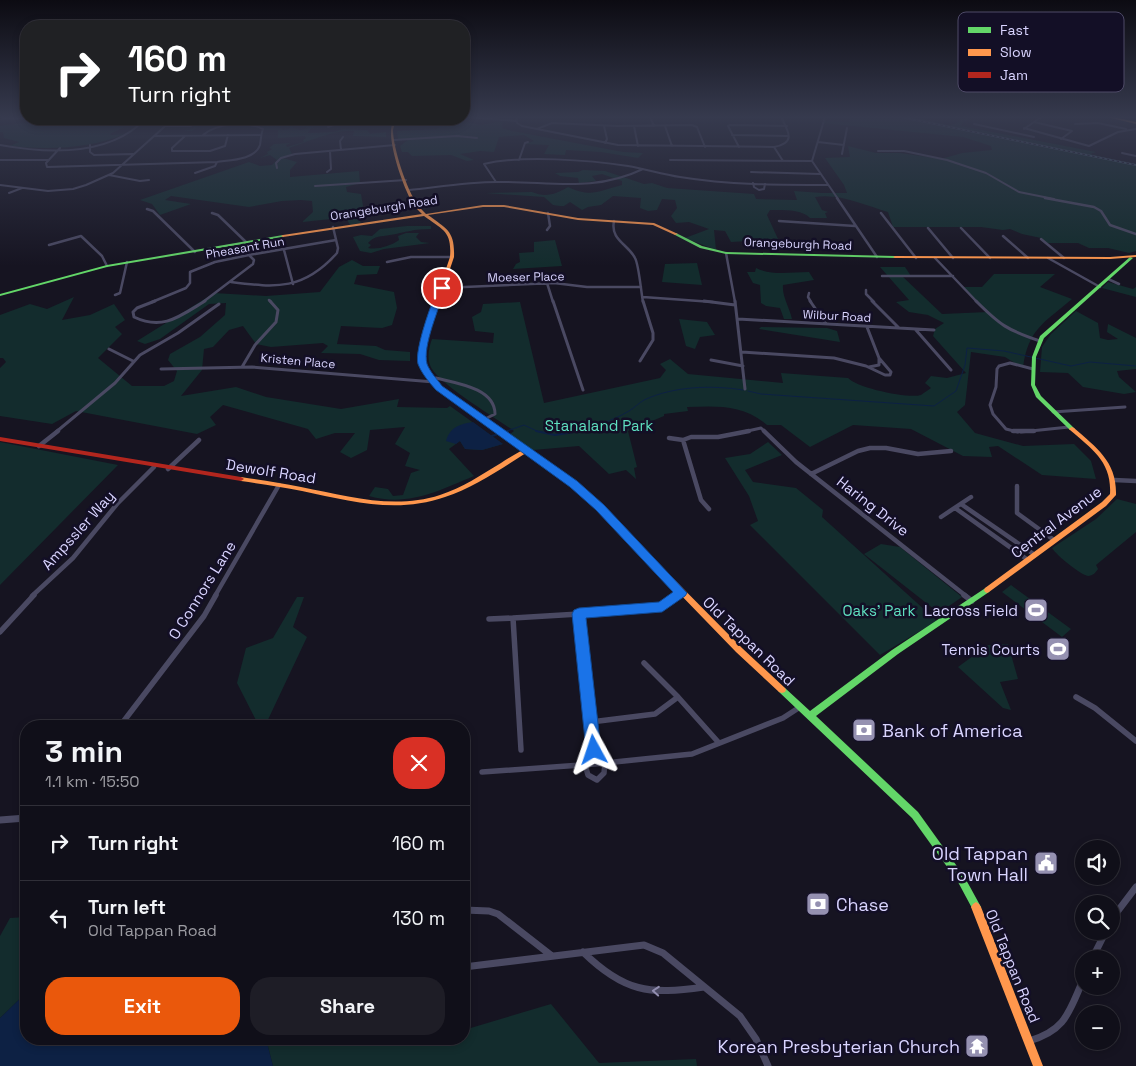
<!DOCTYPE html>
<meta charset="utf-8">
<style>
body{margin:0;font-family:"Space Grotesk",sans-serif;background:#1e1d26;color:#f1f3f6;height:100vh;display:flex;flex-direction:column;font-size:19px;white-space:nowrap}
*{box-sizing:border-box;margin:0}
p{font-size:16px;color:#9c9ca2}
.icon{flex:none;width:28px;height:28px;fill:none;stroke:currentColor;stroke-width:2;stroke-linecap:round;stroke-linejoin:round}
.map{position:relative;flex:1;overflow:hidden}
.drawer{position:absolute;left:20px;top:720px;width:450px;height:325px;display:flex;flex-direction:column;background:#100f19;border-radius:20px;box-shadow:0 2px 8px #0003,0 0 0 1px #302f38}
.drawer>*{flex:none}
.banner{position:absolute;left:20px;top:20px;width:450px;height:105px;border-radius:20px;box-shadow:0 2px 8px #0003,0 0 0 1px #302f38;background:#202124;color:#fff;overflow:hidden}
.fabs{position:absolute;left:1075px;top:840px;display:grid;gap:10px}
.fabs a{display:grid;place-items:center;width:45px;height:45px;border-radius:50%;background:#100f19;box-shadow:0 2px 8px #0003,0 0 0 1px #302f38;font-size:25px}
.pin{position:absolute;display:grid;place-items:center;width:42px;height:42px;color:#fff;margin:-21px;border:2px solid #fff;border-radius:50%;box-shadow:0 1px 5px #0007}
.me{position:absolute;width:55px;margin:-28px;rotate:355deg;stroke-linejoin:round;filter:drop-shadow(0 0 4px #0008)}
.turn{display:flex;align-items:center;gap:18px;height:105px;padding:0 25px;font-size:22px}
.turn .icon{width:65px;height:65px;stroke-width:2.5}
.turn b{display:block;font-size:35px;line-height:42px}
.round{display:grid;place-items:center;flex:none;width:52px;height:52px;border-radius:20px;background:#1e1d26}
.headline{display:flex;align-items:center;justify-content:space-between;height:85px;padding:0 25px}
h1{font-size:30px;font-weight:700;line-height:38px}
.action{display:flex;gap:10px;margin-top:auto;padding:10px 25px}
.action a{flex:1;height:58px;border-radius:20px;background:#ea580c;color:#fff;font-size:20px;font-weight:700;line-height:58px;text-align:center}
.action a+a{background:#1e1d26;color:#f1f3f6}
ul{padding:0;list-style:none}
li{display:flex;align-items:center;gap:15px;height:75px;padding:0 25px;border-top:1px solid #302f38}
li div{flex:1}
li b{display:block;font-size:19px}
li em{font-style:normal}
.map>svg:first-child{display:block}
</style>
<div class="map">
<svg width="1136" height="1066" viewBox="0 0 1136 1066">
<rect width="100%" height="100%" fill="#161421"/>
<path fill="#132c2d" d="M850,117H914L948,125L955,124L964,117H973L963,122L961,126L1096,152L1090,154L1136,166V251L1129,253L1108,248H1089L1078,243H1047L1041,238L1022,234L1010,229L1003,230L981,227H893L888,212C865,205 839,193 815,197L822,210L828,212L825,213L827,218H810C802,209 782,210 770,210L767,215L778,239L731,242L725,231L714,230L716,250L685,238L709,229L689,222L676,223L671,216L677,208L675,200L662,199L657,210L648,211L640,208L641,198L613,196L601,205L588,207L582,210L570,202L564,206H560L553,205L544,197L485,193L532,192C546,198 556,194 568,187C592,198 598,191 622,185V181L602,174L592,176L596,181L579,183L578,178L560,176L555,173L578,172L583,170L605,171L644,184L652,183L667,188L754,194L756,199L797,200L794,191L822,193H847L844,185L825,158L850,157L848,146L876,153H900L941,159L962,153L992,150L991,146L963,137L823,123L824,121L849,122Z
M54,119H124V124L119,126L124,127L110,134L111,135L125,134C89,149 48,150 10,146L19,142L4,138L3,132H0V126Z
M191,119H248L232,125V122L201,124L192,131H184L192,129L201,120Z
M426,119H453L481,125L503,121L502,128L512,131L623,152L643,153L638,158L601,152L566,150L565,155L544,154L549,145L525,144L534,141L524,135L499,137L494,152L480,151L460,154L474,160L467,161L451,155L412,156L408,152H402L400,146L409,139H398L397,131L437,129L446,121Z
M279,121L286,122L280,127L283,130L289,129L290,127H283L288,123H295L293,128L300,130L309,128L300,127L298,123L310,122L311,127L330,123L329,125L311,128L308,133C318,133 324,132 333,132L331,133L343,129L367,130L370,134L386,132V137L353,136L354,131C336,129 307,142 289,148L292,154L283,158L297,162L290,170V177L359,171L360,183L346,187L347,192L361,194L363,206L357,215L361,223L350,225L343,213L335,215L331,219L302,222L313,212L312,201L301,200L282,201L249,207L171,196L165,200L191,204L160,215L152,204L140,200L249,162L260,166L272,165L277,160L270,155L260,158L268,154L267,152L272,149L269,148L274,144L291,143L286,145L287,147L304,142L303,140L306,138L305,136L278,138V130H265L259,125L261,123Z
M407,226H431V229C413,229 407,232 390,235C381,237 375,235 368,243L371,245L368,248C377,250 391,246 399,240L398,236L406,233H419L416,237L421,242L430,243L384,249L371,253L360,251L353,237L361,235L372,236L380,229Z
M555,240L562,266L513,269L516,264L520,262L519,253L534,252V242Z
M352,260L363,266H380L377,274L357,275L354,284L394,292L397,308L392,325L382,328L341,326L337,344L376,346L385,350L410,352V361L379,360L360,354L321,353L328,346L323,343L271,347L256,344L243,326L229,330L213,347L204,349L202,370L181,396L236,387L266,397L341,409L399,399L397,407L447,408L450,406L503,444L482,450L465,449L460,441L449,449L474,476C438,491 408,507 369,496L375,487L388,489L393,496L403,495L411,473L420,470L405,466L410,453L395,444L405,427L370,430L367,450L351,458L340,452L355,433H335L316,439L308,429L223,405L210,417L216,425L197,434L76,411L52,424L0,416V368L6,362L3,358H0V315L30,304L47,309L74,297L62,320L90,315L114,304L125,320L115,327L122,334L98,358L132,386H164L174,381L177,371L168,360L170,354L200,337L225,315L226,303L209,304L160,339L145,344L137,341L214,293L266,296L320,292L339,267Z
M697,263L702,285L662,282L665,264Z
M880,267H905L911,276H902L942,314L988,312L963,287H982L994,274H1055L1040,287L1072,299C1044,323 1028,329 1023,368L1005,357L971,352L965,405L957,412L975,433L1023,446L1074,444L1091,461L1096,479L1042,475L998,446L989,447L992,457L963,456L911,429L853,425L810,447L781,425H767C743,404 716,406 687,407L688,411L664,414V416L628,431L637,467L634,468L636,479L626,470L609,474L579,446L533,450L510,434L514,431C498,419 435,382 430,365C427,357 429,347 432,339L493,343L494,333L475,331L472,317L481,312L483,304L520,302L544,403L660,378L666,370L660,364L670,359L688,374L783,383L781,373L848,378C857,388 909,399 921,395C924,393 928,390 931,388L925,383L931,376L947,378L966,373L933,336L935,329L944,323L928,315L909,312L896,302L909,300Z
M756,268C771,276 792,272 809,272L814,280L783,285C782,297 789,306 792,319H784L780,308L766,306L761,303L760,285L753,283L747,272H755Z
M1108,282L1133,289L1136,287V297L1102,288Z
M1076,311L1098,323L1100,338L1108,340L1118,339L1107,332L1108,324L1136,338V369L1117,371L1119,377L1136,392L1124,394L1083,387L1068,373L1040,372L1042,347L1051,334Z
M679,319L707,322L715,335L700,337L695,349L686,346Z
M761,327L827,328L837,331L840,342L759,329Z
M0,442L118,465L0,585Z
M768,442L782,455L745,470L753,482L796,488L823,510L822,517L937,621L880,655L750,525L758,521L749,496L725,458L750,454Z
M1117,499L1136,504V532L1096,565L1098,569C1096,572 1093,576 1088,576C1081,575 1056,555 1052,548L1096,519Z
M881,544L900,547L962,597L939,613L864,554Z
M1011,585L1071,629L1062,637L1002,592Z
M297,597H304L293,627L307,637L265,726H259L237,683L246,648L273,638Z
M1008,644L1018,679L1000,682L1011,710L1003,708L958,667L988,645Z
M26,917V993L0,1018V936L10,918Z
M551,1004L599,1063L696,1059L697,1066H273L266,1039H464V1030Z"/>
<path fill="#0d2144" d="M473,422L503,444L482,450L465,449L460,441L456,444L446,441C450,427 460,424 473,422Z
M26,993V1039H266L273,1066H0V1018Z"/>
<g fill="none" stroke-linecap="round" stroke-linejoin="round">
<path stroke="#0d2144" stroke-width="1" d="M748,391L761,394L934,406L956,391L965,365L967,348L1004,351L1071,366L1090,362L1136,366
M504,432L524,425L539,432
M575,432C593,427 612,421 629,411C634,408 639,403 644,400C674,386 712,385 743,390"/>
<path stroke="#0d2144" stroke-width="2" d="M536,431L555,435L580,431
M492,436L508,431"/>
<path stroke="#4a4962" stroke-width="2" d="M467,117L516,121
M516,117L517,123L522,126L618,145L774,147C796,143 789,132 781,117
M650,117L654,126
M825,117L812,161L838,199
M935,117H947
M2,119L26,118
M278,119L298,122L323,119
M1034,122L1072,131L1061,139
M974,124L1034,137
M1075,124L1098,123L1126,129
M165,126H191
M604,126L607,139L605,143
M634,126L638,146
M665,126L672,146
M328,127L343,122L342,119H330
M1024,128L1089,146L1118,132L1136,129
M537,129L552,123L617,126L692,125L697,127L705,147
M1024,129L1041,117
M732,135L788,136
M154,136L260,135
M185,136L172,148V151H210L225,146L228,135
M394,140L457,136L477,138
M818,142L844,145
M0,145C44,153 103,156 139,125L140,119
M90,145V152L94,155L133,154
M739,147L728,126L730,125L787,126
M774,147L783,161
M60,148L46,163L47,167L217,162C230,160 255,160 260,145C261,139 261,134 263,129C246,121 217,123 203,135
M341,150L340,141L343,137
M878,151H904L947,160L986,173L1019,192L1054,199
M1122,153L1136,156
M842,154L847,128
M0,160H48
M519,160L525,143L528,142
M670,160L812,161
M277,168L276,163L281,158L295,154L395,145
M327,172L331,169L330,151
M751,172L820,174
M195,173L215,166L217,162
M109,175L140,181L149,180
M496,182L484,164C521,155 590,160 628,166C645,169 662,174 680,177C729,185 779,185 828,185
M753,183L754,187L759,190L764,189L765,184
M0,185L48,191L73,189L86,185L113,173L173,119
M315,186L406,180
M409,190C438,187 467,182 497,182C549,181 593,193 643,169
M9,193L22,188"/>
<path stroke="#4a4962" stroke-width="2.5" d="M837,198L877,257
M1045,198L1094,207L1101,211L1110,225L1136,234
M147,209L153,211L195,252
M212,213L218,215L247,243L249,255
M881,213L916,258
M614,221C610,240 628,244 635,258C639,265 641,292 643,302
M779,221L855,226
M928,228L953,258
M961,228L990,258
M547,230L550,226L548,213
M1003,236L1028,258
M1041,239L1064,258
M49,245L81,236L102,256L107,266
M284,250L293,284
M726,253L735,302
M249,255L336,240
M935,258L977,302
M1048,258L1100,287
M387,262L411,257H452
M882,276H953
M1108,279L1119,284
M231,282C277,288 304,290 337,253L338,248L333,227
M547,283L553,302
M442,288L554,283L587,287H641
M866,290V294L874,302
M809,293L808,297L811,302
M115,295L120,293L127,262
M643,297L713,302
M269,300L271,302
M152,302L186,288L190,283V272L215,262L249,255
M203,302L253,264L254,260L249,255"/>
<path stroke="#4a4962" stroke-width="3" d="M155,301L137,308L133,312L134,317C163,331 180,316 205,301
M553,301L583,390
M704,301L735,305
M735,301L745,389
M810,301L826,324
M872,301L899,328
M976,301C1000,325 1007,330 1040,341
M738,319L934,330
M915,329L951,370
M109,349L133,361
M742,352L834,358L866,366L885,375H890L891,372L879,358L867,327
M711,360L743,366
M640,361L653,340V333L643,301
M242,367L255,345L276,322L278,310L270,301
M869,367L879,365V358
M161,369L252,367L434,382
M436,378C456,383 495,388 495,414L485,419
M1053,412L1125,407
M56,432L115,383L140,355L178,333L219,304
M743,432L761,428L765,432
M1018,432L1006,429L993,414L990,405L996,387L997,369L999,366L1010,363L1033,369
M1021,432L1069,427"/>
<path stroke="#4a4962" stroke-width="4.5" d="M764,431L796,462L966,596
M1013,431H1034
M669,438L683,440
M39,446L58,431
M168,469L199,440
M811,474L858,451L870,448H886L918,454L951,451
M1114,480L1136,481
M1017,486V513L1054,540
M961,504L1035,555
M955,508L1028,560
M709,509L701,500L683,440L691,437H718L749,431
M941,517L971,497
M32,596L73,558L117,504L154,467
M215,596L279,485
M677,596L681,593"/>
<path stroke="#4a4962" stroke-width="5.5" d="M964,595L972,601
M579,615L662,607L679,595
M489,619L513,618
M0,632L34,595
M644,663L678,697
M1076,697L1095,708L1136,741
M591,719V722L655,714L678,697L719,743
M120,726L204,616L216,595
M594,761L595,764L692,754L783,718L800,707
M585,765L588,775L597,780L604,773L605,763
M482,772L595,764L579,614L513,618L521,750"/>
<path stroke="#4a4962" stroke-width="7" d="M0,820L26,818
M464,910L489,911L498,914L552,956
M1111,920L1136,887
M583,952C624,992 649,995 704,987
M1092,959L1106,931
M464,967L644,945L663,953L740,1016L756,1039L768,1066
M1029,1041C1067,1030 1069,1011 1084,978"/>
<path fill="#63d668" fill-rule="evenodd" d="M676,233L702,246L726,252L895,256L897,257L895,258L726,254L700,248L675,235L674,234Z
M283,235H284V237L107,267L0,296V294L107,265Z
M1130,257L1133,258L1044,338L1036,357L1035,385L1041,396L1075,429L1074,430H1070L1036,397L1031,385L1032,357L1040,336Z
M987,587L989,588L990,590L989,592L898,654L816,716L918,812L964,876L981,907L979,910L976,912L973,910L958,882L912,818L779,692L778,690L779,688L782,687L785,688L810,711L892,650Z"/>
<path fill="#ff974d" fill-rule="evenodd" d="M1107,117H1113L1136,122V124Z
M394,119H396C395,123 394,126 393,130C393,148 407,191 418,205C420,208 423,211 426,214L483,205H504L578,218L654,223L678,234L675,235L653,225L578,220L504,207H483L428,215C447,229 455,231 454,257L424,346V358L430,374L441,387L472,409L471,410H467C448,397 424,384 420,358C419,354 420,350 420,346L450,257C452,231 443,230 424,216L283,237L281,236L283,235L422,214C418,210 415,207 412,202C403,186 390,149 391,130C391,126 393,122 394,119Z
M1136,255V257L1110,259L895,258L893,257L895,256L1110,257Z
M1072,427L1074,428C1097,448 1117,462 1116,495L1106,506L989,592L987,593L985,592L984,590L985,588L1102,502L1110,494C1112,462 1092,449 1070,430L1069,429L1070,428Z
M527,448L530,450L529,451C502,468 475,487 445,497C397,514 349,501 302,491C282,487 261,484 241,481L238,479L241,477C261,480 281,483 301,487C347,496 394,510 440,495C462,488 481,475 501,463C509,458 518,452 527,448Z
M646,552L648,553L742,648L785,688L786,690L785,692L782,693L779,692L736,652L644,557L643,555L644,553Z
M976,902L979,904L981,907L1043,1066H1033L971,907L973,904Z"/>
<path fill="#b3261e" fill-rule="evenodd" d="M469,407L557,468L601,505L648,553L649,555L648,557H644L597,509L553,470L467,410L466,409Z
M0,437L241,477L244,479L241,481L0,441Z"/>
<g stroke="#43596b" stroke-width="2">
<path id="rail" d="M901,117L1136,165"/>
</g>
<use href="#rail" stroke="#130f26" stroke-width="1" stroke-dasharray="2.5" stroke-linecap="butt"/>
</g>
<defs><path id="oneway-chevron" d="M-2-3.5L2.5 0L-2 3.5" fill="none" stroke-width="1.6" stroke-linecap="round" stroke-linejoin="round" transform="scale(1.25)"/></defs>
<use stroke="#928eb0" href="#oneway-chevron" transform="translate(656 991) rotate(-176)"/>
<linearGradient id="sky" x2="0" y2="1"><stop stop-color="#0c0b12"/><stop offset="0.44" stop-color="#363a4e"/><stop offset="1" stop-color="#363a4e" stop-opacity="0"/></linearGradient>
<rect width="1136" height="266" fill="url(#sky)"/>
<path fill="#1a73e8" stroke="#114b97" d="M439,287L445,288C440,307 422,346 427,364C430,372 437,379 442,386L577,481L604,505L687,593L685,596L662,612L586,618L601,750L599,755L594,757L588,755L586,750L572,614L574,610L579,608L659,602L673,592L596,510L570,487L436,390C429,382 422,374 418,364C414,351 432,300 439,287Z"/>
<defs>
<g id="stadium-square" transform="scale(1.25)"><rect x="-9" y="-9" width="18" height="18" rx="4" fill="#9591b1" stroke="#130f26"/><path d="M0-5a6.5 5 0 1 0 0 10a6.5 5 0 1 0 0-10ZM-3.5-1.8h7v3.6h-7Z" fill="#fff"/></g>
<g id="bank-square" transform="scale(1.25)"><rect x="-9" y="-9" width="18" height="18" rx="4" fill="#9591b1" stroke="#130f26"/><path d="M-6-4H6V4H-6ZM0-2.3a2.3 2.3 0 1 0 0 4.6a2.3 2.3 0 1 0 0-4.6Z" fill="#fff"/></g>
<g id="civic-square" transform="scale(1.25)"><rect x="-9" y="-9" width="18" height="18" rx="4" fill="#9591b1" stroke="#130f26"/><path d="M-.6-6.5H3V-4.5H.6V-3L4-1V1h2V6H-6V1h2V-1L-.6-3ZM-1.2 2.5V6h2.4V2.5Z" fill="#fff"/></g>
<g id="temple-square" transform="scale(1.25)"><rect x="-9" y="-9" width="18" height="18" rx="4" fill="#9591b1" stroke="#130f26"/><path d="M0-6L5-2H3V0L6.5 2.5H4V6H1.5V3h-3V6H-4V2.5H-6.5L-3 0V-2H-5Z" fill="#fff"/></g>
</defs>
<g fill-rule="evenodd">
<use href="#stadium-square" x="1036" y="610"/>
<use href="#stadium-square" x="1058" y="649"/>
<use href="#bank-square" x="864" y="730"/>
<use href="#civic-square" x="1046" y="863"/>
<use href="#bank-square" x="818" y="904"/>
<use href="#temple-square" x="977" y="1046"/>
</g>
<g text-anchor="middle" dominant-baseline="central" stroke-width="5" stroke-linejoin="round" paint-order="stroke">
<g font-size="12" fill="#d9d4ff" stroke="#130f26">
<text transform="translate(384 208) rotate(-9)">Orangeburgh Road</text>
<text transform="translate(798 244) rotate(2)">Orangeburgh Road</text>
<text transform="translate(245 248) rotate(-10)">Pheasant Run</text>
<text transform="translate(526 277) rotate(-1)">Moeser Place</text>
<text transform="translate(837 316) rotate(3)">Wilbur Road</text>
<text transform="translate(298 361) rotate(5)">Kristen Place</text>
</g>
<g font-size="15" fill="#5fe0c0" stroke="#130f26">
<text x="599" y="425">Stanaland Park</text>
<text x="879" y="610">Oaks' Park</text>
</g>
<g font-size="15" fill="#d9d4ff" stroke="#130f26">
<text transform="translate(271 471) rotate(9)">Dewolf Road</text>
<text transform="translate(873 506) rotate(38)">Haring Drive</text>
<text transform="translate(1056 522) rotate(-37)">Central Avenue</text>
<text transform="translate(78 530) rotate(-48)">Ampssler Way</text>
<text transform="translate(202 590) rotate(-58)">O Connors Lane</text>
<text transform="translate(749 641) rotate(44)">Old Tappan Road</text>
<text transform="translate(1013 966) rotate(68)">Old Tappan Road</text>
</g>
<g font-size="15" fill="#d9d4ff" stroke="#130f26" text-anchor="end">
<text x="1018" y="610">Lacross Field</text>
<text x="1040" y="649">Tennis Courts</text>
</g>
<g font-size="18" fill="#d9d4ff" stroke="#130f26" text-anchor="start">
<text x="882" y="730">Bank of America</text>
<text x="1028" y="853" text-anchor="end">Old Tappan<tspan x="1028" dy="21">Town Hall</tspan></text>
<text x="836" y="904">Chase</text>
<text x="960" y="1046" text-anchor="end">Korean Presbyterian Church</text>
</g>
</g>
<rect x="958" y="12" width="166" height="80" rx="8" fill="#130f26" stroke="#4e4a67" stroke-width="1"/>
<rect x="968" y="27" width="23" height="6" fill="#63d668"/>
<rect x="968" y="49" width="23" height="7" fill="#ff974d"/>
<rect x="968" y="72" width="23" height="6" fill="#b3261e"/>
<g font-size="14" fill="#d9d4ff">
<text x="1000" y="35">Fast</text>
<text x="1000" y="57">Slow</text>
<text x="1000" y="80">Jam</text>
</g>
</svg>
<div class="fabs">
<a><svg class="icon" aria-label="sound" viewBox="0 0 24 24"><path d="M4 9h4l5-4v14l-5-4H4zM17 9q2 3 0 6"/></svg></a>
<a><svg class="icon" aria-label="search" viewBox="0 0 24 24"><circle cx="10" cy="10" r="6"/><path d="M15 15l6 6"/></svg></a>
<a>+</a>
<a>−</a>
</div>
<div class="pin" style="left:442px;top:288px;background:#d93025"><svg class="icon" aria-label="arrive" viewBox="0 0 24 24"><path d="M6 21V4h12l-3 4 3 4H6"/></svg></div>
<svg class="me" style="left:594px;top:750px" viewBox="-20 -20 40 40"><path d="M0-17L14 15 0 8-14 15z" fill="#1a73e8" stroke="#fff" stroke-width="4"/></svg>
<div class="banner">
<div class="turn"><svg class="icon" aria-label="right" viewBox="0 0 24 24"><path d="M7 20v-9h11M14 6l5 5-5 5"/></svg><div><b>160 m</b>Turn right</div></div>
</div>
<section class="drawer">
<div class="headline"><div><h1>3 min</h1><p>1.1 km · 15:50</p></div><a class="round" style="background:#d93025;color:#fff"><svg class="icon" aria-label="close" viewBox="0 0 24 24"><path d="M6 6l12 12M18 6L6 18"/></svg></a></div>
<ul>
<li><svg class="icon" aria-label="right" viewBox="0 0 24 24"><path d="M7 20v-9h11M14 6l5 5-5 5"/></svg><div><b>Turn right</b></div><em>160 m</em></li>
<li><svg class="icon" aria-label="left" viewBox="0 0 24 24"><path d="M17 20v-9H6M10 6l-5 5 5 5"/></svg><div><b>Turn left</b><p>Old Tappan Road</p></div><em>130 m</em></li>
</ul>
<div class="action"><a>Exit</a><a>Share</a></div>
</section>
</div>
